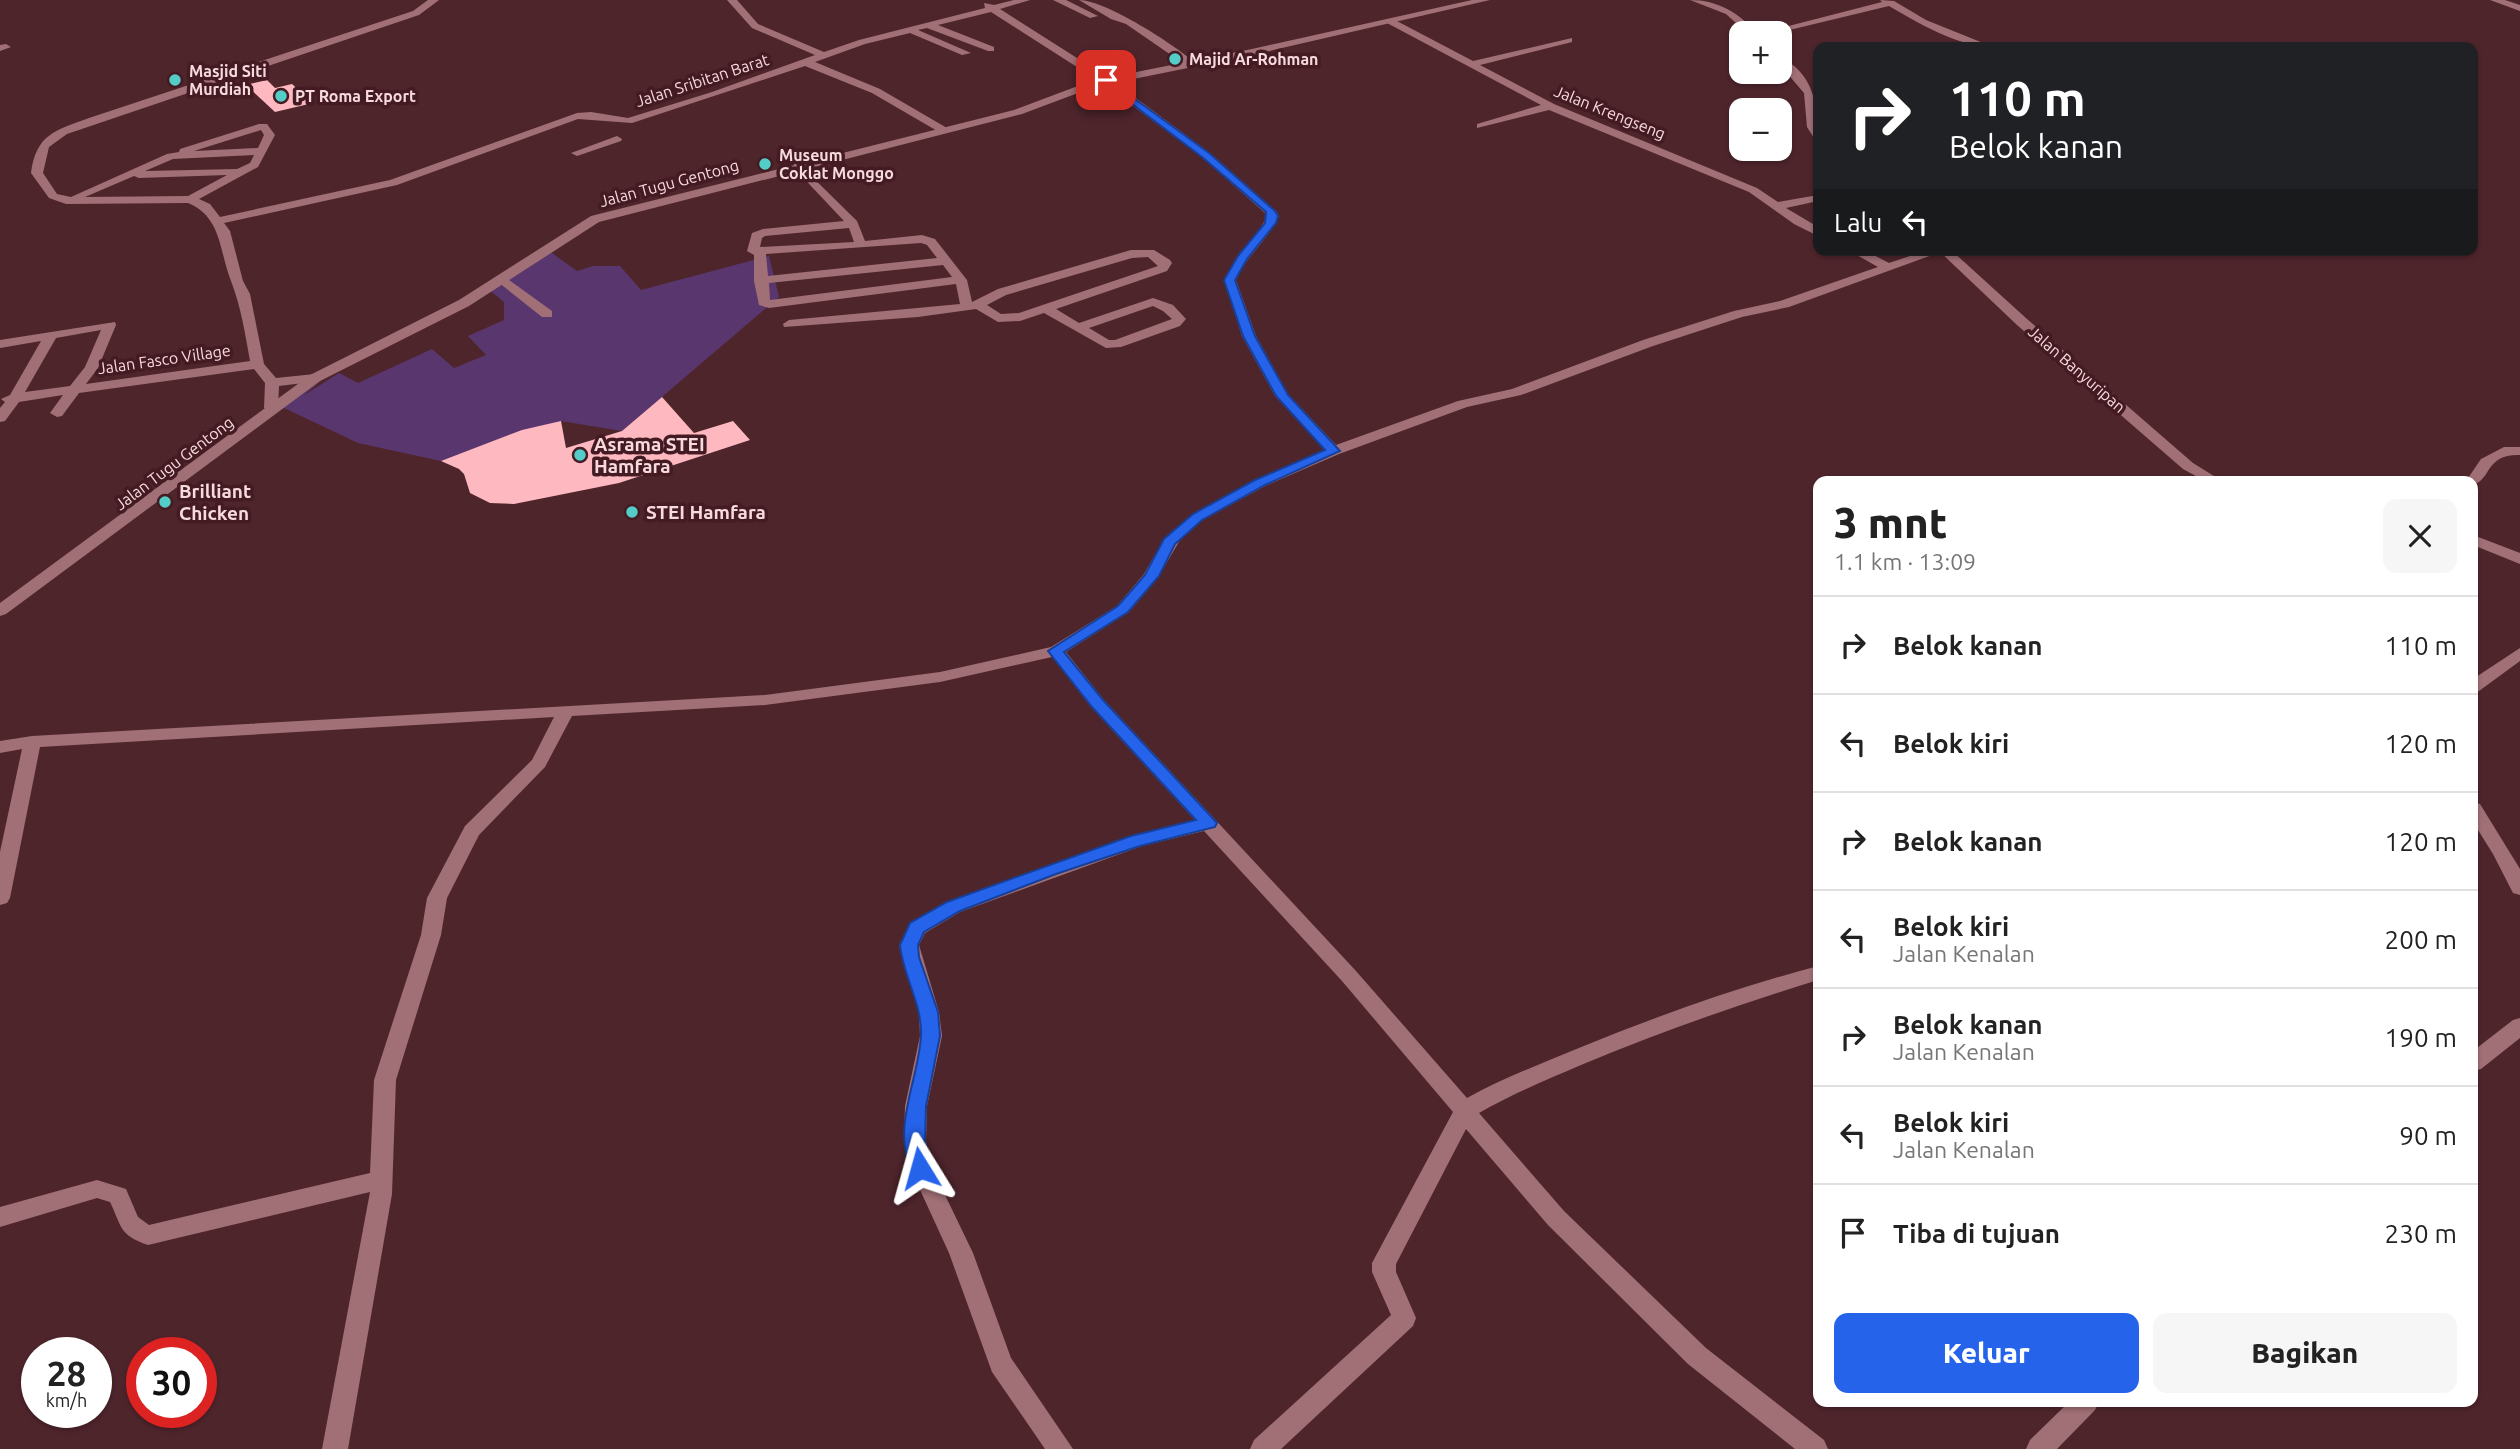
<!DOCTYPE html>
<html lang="id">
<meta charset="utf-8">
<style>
body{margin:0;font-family:Ubuntu,sans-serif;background:#f6f6f6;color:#222;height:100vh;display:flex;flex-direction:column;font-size:26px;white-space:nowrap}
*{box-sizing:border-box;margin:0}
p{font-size:23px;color:#767676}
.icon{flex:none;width:38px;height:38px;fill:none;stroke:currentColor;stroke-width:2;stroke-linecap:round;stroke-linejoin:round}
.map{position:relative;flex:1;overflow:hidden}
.side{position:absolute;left:1813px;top:476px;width:665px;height:931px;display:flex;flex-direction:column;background:#fff;border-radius:14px;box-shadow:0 2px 5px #0004}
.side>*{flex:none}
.hud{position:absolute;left:1813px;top:42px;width:665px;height:214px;border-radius:14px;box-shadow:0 2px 5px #0004;background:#202124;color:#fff;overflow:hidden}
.controls{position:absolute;left:1729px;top:21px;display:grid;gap:14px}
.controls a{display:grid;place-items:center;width:63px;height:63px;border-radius:14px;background:#fff;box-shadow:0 2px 5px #0004;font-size:35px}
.speed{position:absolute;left:21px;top:1337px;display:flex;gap:14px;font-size:35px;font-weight:700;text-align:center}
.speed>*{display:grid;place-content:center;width:91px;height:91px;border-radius:50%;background:#fff;box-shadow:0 2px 5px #0004;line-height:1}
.speed small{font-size:18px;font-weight:400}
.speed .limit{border:10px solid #d22;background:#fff;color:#111}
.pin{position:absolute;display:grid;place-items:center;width:60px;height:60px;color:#fff;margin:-30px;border-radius:14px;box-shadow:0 4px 10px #0006}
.me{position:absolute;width:77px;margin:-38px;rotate:352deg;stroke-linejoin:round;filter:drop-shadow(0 0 5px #0008)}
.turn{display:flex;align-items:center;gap:24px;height:147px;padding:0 21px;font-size:32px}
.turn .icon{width:91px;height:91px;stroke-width:2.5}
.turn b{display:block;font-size:49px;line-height:60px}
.then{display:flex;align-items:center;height:66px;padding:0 21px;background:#0003;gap:14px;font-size:26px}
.round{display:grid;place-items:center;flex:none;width:74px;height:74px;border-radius:14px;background:#f6f6f6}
.overview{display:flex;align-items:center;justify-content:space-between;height:119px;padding:0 21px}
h1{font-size:42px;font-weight:800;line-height:52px}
.action{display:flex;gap:14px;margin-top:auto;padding:14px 21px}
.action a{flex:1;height:80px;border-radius:14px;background:#2563eb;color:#fff;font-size:28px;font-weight:800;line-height:80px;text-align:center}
.action a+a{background:#f6f6f6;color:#222}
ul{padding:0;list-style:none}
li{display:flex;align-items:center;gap:21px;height:98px;padding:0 21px;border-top:2px solid #e0e0e0}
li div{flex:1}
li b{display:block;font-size:26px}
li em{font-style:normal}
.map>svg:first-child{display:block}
</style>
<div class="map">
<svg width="2520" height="1449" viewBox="0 0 2520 1449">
<rect width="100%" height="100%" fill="#4f252c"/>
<path fill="#59376e" d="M549,251L577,271L593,266H620L641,290L769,256L779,297L622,431L561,421L441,461L358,443L280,406L325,377L303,396L339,373L358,383L432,349L454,368L486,355L468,336L504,320V302L488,289Z"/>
<path fill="#fdb8c0" d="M267,80L275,88L292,84L313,103L275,112L246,85Z
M662,397L694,433L733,421L750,440L619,483L514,504L490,503L470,493L464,474L459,469L441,461L522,430L561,421L566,448L622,431Z"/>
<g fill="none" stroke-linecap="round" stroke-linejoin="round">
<path fill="#a17076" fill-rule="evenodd" d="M428,0H439L419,15L67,134L49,147L43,173L57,194L71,197L167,154L179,152L180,149L259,124H267L275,135L258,167L199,199L210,204L220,217L390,180L577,113L591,112L628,118L712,92L815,55L752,28L727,0H737L758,24L824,52L859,40L985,8L984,3L994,5L1014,0H1030L1000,9L1110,79L1210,153L1276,211L1279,216C1268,240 1246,256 1236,280L1256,336L1288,394L1336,445L1458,401L1512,389L1643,340L1734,311L1780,301L1878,267L1848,250H1864L1889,263L1928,250H1946L1789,307L1742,317L1653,346L1521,395L1467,407L1339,454L1265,486L1203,520L1183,535L1157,579L1129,612L1066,652L1104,700L1356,971L1467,1098C1501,1079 1538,1065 1574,1050C1654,1017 1735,988 1818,966V980C1738,1005 1659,1032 1581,1065C1546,1080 1512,1094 1479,1113L1564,1211L1706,1348L1824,1440L1828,1449H1795L1688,1364L1548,1225L1466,1129L1396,1264V1272L1416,1318L1413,1326L1281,1449H1250L1254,1440L1391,1315L1372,1272V1263L1453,1112L1342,981L1204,831L1142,846L960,912L925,933L919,945L939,1012L942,1036L927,1106L926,1141L932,1168L973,1253L1011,1358L1073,1449H1045L992,1372L949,1253L910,1168L904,1141L905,1106L920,1036L919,1012L899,945L910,923L946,902L1130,836L1195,820L1092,708L1052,657L940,682L765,705L572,716L545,767L479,835L447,898L441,935L396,1080L392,1194L348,1449H322L370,1192L148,1245C119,1235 122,1227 110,1202L97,1198L0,1227V1207L97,1180L126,1189L138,1217L149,1225L370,1173L374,1080L421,935L427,898L465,826L532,760L554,717L40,747L10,898L7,903L0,905V852L22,749L0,753V741L32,736L765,695L940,672L1051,647L1117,606L1144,574L1164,539L1193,514L1255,480L1325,450L1275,396L1242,336L1224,280C1234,256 1256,240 1267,216L1265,213L1202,157L1102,83L991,12L938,25L994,47V51H988L927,28L918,30L971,53L962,55L910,33L865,44L815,62L880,89L947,128V132H939L872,93L805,66L632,123L578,119L397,185L224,223L230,231L243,281L250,294L264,364L276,378L315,374L320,375V381L279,386L278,408L271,412L264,408L265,383L254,369L79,393L62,416L57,417L50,413L63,395L19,402L5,421L0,422V408L5,402L1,399L10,395L41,341L0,348V340L115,322L116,325L98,368L86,384L250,361C245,333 241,307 231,281C219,251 222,217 188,203L66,204L49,198L31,173C36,134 56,130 89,118L413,11ZM261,130L264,135L258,148L194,151ZM254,155L250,163L237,169L145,171L173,159ZM227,175L188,196L85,197L134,176L139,178ZM101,330L85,367L70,386L25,392L56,338Z
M1053,0H1066L1098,16L1090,18Z
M1079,0C1105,0 1176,45 1196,64L1187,66L1126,24L1111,19Z
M1880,0L1894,1L1926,20L1993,47C1961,48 1916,22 1889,6L1777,33H1761L1882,2Z
M2490,0H2505L2520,5V11Z
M1387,19H1393L1473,61L1572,38V42L1480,65L1554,104L1757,188L1778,202L1818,195V201L1786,208L1818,227V236L1794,224L1749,192L1549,110L1477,128V124L1541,105L1387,23Z
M0,45L6,44L11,47L0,51Z
M617,136L622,139L621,141L577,156L571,153Z
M798,163L857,221L865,241L922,235L935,239L967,280L972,302L998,289L1131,250H1154L1170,260L1172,263L1167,271L1056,309L1079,323L1153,298L1173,305L1186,319L1180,326L1121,347L1106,348L1044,313L1020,321L998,322L976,309L918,317L784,327L783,324L789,320L960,304L956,284L769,308L759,305L754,281V255L747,251L752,233L763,229L844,221L794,168V164ZM849,228L854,242L760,247L762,238L765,236ZM921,243L927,245L937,258L768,276L766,254ZM1148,257L1158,266L1019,313L1001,314L987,305L1006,295L1132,258ZM943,265L952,277L770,300L769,283ZM1153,306L1163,311L1172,319L1115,340H1109L1089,328Z
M502,275L552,311V317H542L498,282V276Z
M2504,447H2520V455C2485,454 2492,479 2473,485V481H2466L2481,459Z
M2520,1018V1038L2481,1069L2473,1071V1051L2513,1020Z
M2069,1402H2099L2095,1410L2057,1449H2026L2030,1440Z"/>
<path fill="#a17076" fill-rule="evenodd" d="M1472,0H1490L1252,55L1094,87L1022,114L599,222L469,306L320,381L6,614L0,616V603L310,375L459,300L591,216L1014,110L1091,81L1252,49Z
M1690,0C1718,0 1739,13 1757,33H1747L1726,14Z
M1780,57C1814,73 1818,106 1818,139L1814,138L1807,127L1804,93L1780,65Z
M1938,250H1951L2027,319L2193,463L2222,481H2205L2183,469L2017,325Z
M2473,535L2520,553V564L2473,545Z
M2520,648V661L2479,691L2473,692V679Z
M2473,802L2480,804L2520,869V895L2513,893L2493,854L2473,822Z"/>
</g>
<path fill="#2563eb" stroke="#184099" stroke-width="2" d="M1106,78L1209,153L1275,211L1278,216L1276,223L1247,259L1235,280L1255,336L1288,395L1340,451L1265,485L1202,520L1175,544L1159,576L1128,612L1064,652L1103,700L1217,823L1215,827L1140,846L1056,874L960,911L924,932L918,945L919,957L938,1012L940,1036L926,1106L925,1141L931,1168L928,1174L920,1177L913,1174C890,1128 919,1081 921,1035C922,1003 903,976 900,945L910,923L947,902L1131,836L1196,820L1092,707L1048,651L1118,606L1145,575L1164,539L1193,514L1255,480L1325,450L1276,396L1243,336L1224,280L1238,256L1265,223L1266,212L1202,157L1103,82V79Z"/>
<g fill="#54cdc8" stroke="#441b22" stroke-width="2.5">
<circle cx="1175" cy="59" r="7"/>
<circle cx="175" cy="80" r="7"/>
<circle cx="281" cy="96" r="7"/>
<circle cx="765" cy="164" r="7"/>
<circle cx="580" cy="455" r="7"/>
<circle cx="165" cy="502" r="7"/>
<circle cx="632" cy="512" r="7"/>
</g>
<g text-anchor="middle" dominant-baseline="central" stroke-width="7" stroke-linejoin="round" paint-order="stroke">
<g font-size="16" font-weight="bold" fill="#f7dadd" stroke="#441b22" text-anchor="start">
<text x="1189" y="59">Majid Ar-Rohman</text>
<text x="189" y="71">Masjid Siti<tspan x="189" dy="18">Murdiah</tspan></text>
<text x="295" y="96">PT Roma Export</text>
<text x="779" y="155">Museum<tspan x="779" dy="18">Coklat Monggo</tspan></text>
</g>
<g font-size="16" fill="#f7dadd" stroke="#441b22">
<text transform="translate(702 80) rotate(-18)">Jalan Sribitan Barat</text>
<text transform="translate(1610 112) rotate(22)">Jalan Krengseng</text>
<text transform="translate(669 183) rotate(-15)">Jalan Tugu Gentong</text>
<text transform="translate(164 359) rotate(-8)">Jalan Fasco Village</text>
<text transform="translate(2077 369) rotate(41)">Jalan Banyuripan</text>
<text transform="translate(174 463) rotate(-37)">Jalan Tugu Gentong</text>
</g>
<g font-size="19" font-weight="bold" fill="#f7dadd" stroke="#441b22" text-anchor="start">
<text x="594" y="444">Asrama STEI<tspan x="594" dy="22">Hamfara</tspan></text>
<text x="179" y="491">Brilliant<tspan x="179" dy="22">Chicken</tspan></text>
<text x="646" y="512">STEI Hamfara</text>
</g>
</g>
</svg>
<div class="controls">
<a>+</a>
<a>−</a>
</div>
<div class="speed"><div>28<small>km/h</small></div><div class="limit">30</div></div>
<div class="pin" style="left:1106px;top:80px;background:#d93025"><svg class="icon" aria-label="arrive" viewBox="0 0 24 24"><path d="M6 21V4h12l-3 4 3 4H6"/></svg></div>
<svg class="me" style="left:920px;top:1168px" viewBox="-20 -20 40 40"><path d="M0-17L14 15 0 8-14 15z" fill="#2563eb" stroke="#fff" stroke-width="4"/></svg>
<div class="hud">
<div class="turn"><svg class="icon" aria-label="right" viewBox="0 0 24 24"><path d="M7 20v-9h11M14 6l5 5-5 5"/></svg><div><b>110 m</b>Belok kanan</div></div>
<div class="then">Lalu<svg class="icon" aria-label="left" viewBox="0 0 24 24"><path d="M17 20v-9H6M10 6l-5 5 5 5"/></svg></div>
</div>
<section class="side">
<div class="overview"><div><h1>3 mnt</h1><p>1.1 km · 13:09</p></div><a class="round"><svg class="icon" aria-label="close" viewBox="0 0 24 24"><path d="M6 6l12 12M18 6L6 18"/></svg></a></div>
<ul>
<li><svg class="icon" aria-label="right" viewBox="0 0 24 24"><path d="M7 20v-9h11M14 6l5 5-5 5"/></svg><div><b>Belok kanan</b></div><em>110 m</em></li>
<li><svg class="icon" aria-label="left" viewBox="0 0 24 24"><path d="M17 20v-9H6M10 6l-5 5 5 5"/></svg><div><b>Belok kiri</b></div><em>120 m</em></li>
<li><svg class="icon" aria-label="right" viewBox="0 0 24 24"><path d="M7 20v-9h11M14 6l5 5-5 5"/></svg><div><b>Belok kanan</b></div><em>120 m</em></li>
<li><svg class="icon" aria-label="left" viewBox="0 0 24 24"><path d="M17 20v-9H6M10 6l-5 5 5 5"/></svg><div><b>Belok kiri</b><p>Jalan Kenalan</p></div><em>200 m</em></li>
<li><svg class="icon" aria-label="right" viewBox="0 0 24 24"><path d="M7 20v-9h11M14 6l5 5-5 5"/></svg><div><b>Belok kanan</b><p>Jalan Kenalan</p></div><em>190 m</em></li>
<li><svg class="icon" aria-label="left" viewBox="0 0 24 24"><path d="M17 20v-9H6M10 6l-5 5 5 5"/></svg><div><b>Belok kiri</b><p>Jalan Kenalan</p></div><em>90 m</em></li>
<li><svg class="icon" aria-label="arrive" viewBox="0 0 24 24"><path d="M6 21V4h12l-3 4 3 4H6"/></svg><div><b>Tiba di tujuan</b></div><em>230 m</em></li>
</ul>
<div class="action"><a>Keluar</a><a>Bagikan</a></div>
</section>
</div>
